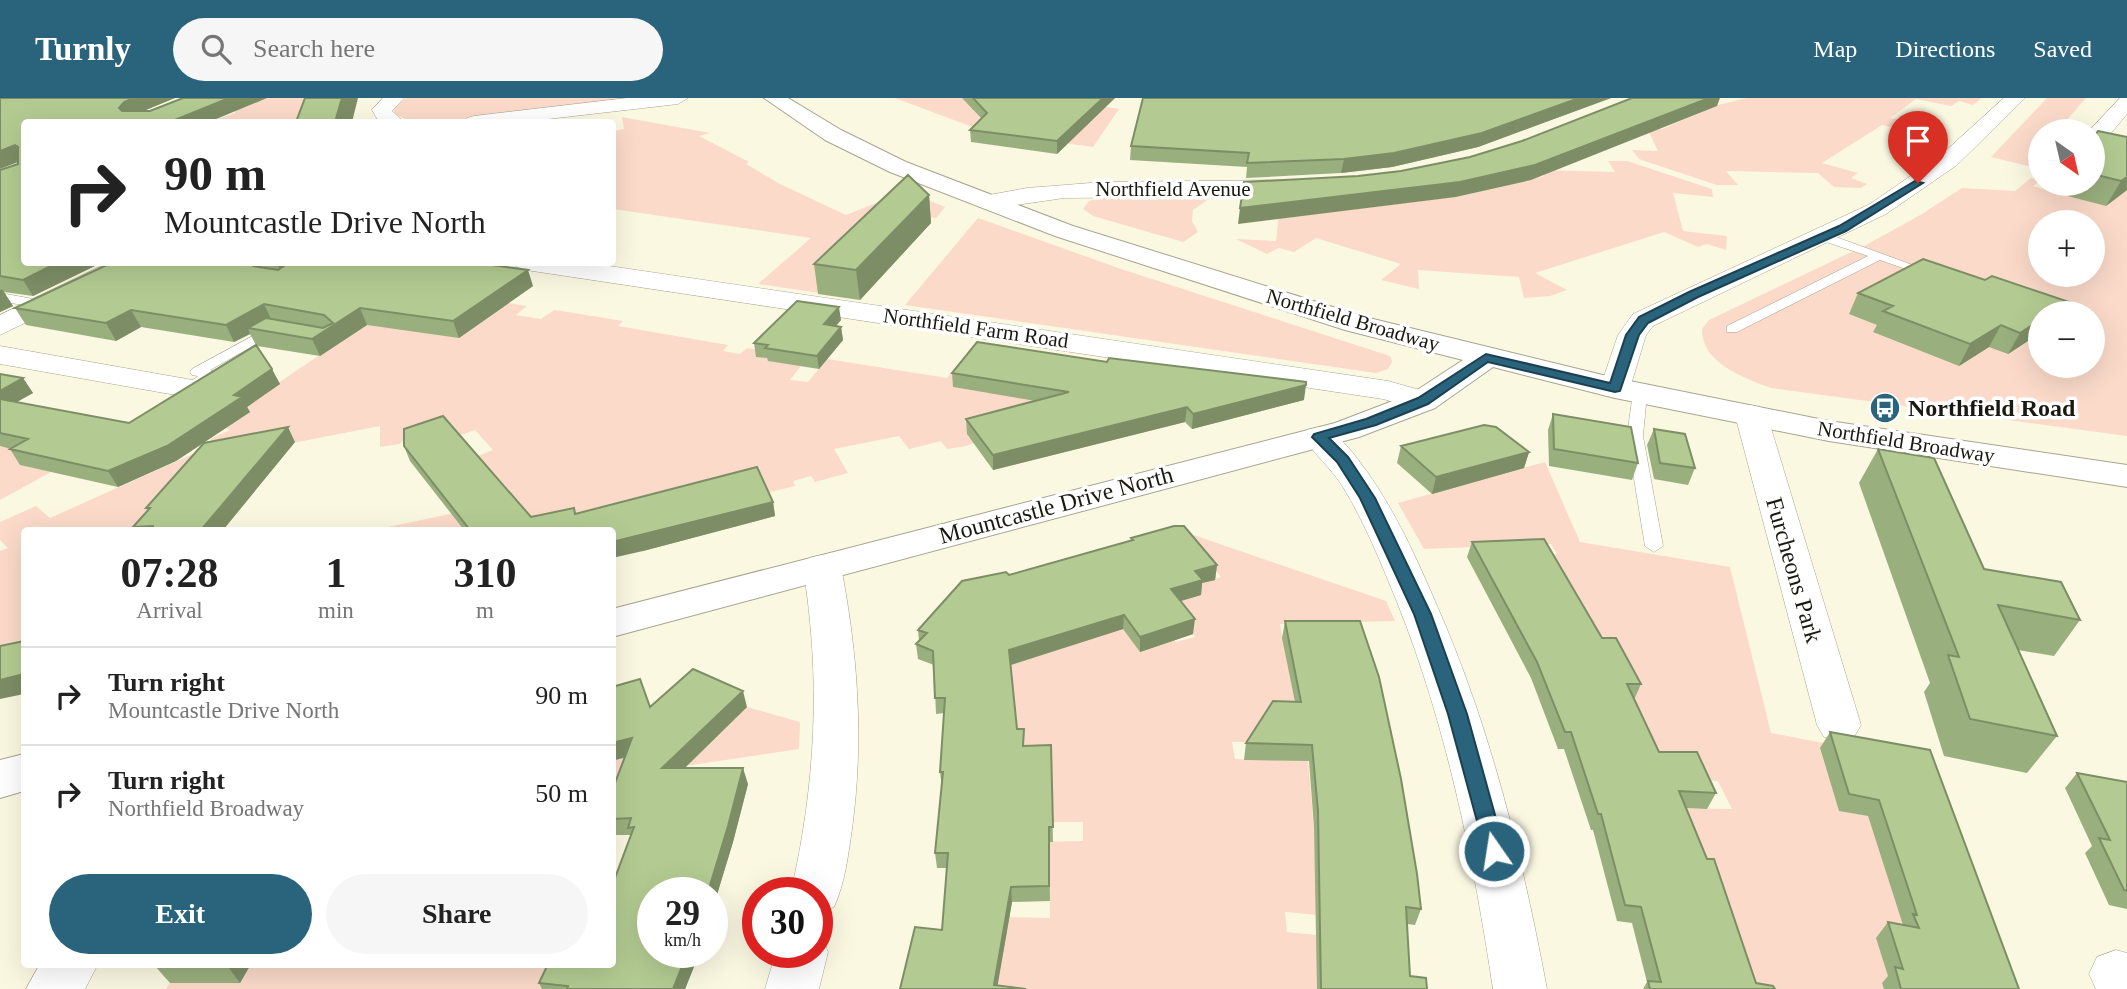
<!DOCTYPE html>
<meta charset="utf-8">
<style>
body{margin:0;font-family:Georgia,serif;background:#f6f6f6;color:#222;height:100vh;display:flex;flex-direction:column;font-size:26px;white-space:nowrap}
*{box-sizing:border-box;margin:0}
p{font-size:23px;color:#767676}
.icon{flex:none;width:38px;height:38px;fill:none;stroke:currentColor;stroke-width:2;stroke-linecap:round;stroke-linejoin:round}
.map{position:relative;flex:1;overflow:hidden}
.sheet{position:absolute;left:21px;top:429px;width:595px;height:441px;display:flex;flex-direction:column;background:#fff;border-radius:7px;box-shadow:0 7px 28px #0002}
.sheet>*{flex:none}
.guide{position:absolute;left:21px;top:21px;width:595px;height:147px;border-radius:7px;box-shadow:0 7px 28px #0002;background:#fff;color:#222;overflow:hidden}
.needle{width:46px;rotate:146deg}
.fabs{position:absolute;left:2028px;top:21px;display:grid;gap:14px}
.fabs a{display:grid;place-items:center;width:77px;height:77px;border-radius:50%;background:#fff;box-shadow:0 7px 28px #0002;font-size:35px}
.speed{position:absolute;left:637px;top:779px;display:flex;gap:14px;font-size:35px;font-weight:700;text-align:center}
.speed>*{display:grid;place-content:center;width:91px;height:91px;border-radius:50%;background:#fff;box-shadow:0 7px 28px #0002;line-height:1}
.speed small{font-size:18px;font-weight:400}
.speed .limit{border:10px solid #d22;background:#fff;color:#111}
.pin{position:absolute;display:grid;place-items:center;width:60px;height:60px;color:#fff;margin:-72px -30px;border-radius:50% 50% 50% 0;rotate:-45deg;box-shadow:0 0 7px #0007}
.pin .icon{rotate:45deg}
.me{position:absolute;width:77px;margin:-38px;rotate:347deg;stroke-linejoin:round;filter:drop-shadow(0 0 5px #0008)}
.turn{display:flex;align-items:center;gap:24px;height:147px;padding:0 28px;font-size:32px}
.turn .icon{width:91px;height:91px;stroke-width:2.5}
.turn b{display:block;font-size:49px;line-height:60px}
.eta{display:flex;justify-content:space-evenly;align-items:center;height:119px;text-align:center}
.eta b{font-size:42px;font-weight:600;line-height:49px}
.cta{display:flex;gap:14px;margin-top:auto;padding:14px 28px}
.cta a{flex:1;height:80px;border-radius:42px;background:#2a647c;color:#fff;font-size:28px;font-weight:600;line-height:80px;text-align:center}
.cta a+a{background:#f6f6f6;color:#222}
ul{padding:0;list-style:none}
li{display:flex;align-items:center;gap:21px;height:98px;padding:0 28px;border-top:2px solid #e0e0e0}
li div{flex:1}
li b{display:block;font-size:26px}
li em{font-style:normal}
header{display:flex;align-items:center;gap:42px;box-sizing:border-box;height:98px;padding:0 35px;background:#2a647c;color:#fff}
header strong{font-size:33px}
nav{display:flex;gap:38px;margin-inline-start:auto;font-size:24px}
.search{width:490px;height:63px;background:#f6f6f6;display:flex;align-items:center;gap:18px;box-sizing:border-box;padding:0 24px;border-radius:38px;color:#767676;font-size:26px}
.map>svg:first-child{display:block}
</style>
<header>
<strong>Turnly</strong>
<div class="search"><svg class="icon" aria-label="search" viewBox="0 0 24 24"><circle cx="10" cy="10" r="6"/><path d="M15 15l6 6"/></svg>Search here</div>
<nav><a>Map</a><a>Directions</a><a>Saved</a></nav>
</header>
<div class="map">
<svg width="2127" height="891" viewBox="0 0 2127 891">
<rect width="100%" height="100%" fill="#fbf8e2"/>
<path fill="#fbdac9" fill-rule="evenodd" d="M239,0H323L315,24H209L235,15Z
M406,0H647L449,24H413L394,16V9Z
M895,0H1054L1119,11L1093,49L986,34Z
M1699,0L1718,7L1747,0H1982L1973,7L1959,3L1951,8L1916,1L1890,20L1926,28L1918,35L1882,27L1822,65L1858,75L1851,80L1867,86L1861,90L1834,89L1818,75L1726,73L1738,87H1717L1639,61L1632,52L1658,53L1647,30L1616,17L1662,31L1713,9Z
M2047,0H2086L2057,33H2040V71L1991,59Z
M622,19L710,35L699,38L749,64L746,66L780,86L846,117L906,93L945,109L936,120L900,115L874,186L861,201L758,186L811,140L613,111L612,33L624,31Z
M1510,61L1541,72L1615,74L1608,63H1627L1712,91L1713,99L1673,95L1683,133L1727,138L1726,152L1707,146L1698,149L1664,134L1535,175L1567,192L1550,198L1524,200L1519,179L1418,172L1419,191L1381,182L1401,166L1316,140L1294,154L1279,150L1267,156L1236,141L1276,143L1280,106L1242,103V99L1320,94L1347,112L1462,98L1545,78Z
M2127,76V338L1771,290C1745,280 1701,265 1702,231L1709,222L1866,147L1922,116L1962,90L2015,93L2031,80L2040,83L2033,88L2106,108L2119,98L2093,86ZM2040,124H2093V177H2040ZM2040,215H2093V268H2040Z
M1103,99H1208L1210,100L1193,112L1192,123L1198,134L1183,144L1093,118L1083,111L1089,103Z
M978,120L1121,171L1387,257L1391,259L1392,264L1388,271L1376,275L905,207Z
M509,205L527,208L516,217L541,221L554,212L561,213L623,223L618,228L728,247L723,253L740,256L747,250L807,260L790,282L808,284L827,261L947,280L951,275L963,277L954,289L988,295L997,282L1093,298L966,348L947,351L941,343L909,351L899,338L834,351L848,375L815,384L811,378L793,383L795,388L612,432H374L507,404L473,360L493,352L475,332L455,339L408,337L400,346L380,349V328L262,351L153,432H24V561L0,569V453L8,450L0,442V424L36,408L50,420L215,346L210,341L230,332L226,330L238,312L379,217Z
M0,348L38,357L21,367L51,374L0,402Z
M1545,364L1580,444L1730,469L1771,635L1916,663L1820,651L1839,712L1868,718L1897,807L1976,823L1916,880L1883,885L1884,891H1758L1671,710L1732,711L1718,683L1694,682L1651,669L1588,543L1539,457L1557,456L1551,446L1424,451L1398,405Z
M1182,433L1386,503L1395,523L1280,526L1295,603L1277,644H1232L1235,661L1308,663L1314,730L1317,817L1285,814L1287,834L1317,837L1318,891H997L1008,819L1050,820L1049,774L1033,744L1083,743V724H1024V646L966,565L1062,535L1163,527L1176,544L1195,539L1170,506L1200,497L1194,488L1221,479Z
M747,609L800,624L799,651L658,672L613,726V651L695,659Z
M251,866H612L627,876L552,891H166L170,885H240Z"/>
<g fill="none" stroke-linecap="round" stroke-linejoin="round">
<g stroke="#a7a490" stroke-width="1">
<path id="service" d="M1820,136H1828L1937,176L1931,180L1880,162L1737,234H1727V228L1868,158L1820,142Z
M0,195L45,203L52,207L45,211L0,203Z
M273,227L280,231L278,234L210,272L216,274L218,277C212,285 198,293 188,290L186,287L198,278L192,277L190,274L192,271Z
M1640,291L1647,295L1643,338L1663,448L1654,454L1645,448L1627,338L1633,295Z"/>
</g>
<g stroke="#a7a490" stroke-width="1">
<path id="minor" d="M383,0H404L392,13L404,24H379L372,12Z
M627,0H688L678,6L522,24H464L467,20L474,18Z
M2004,0H2025L1957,67L1886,116L1653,228L1646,237L1630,290L1626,297L1615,299L1604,297L1600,290L1618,237L1633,216L1870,106L1941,57Z
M2120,0H2127V16L2101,47L2093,48V33H2089Z
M1293,82L1301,84L1305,89L1301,94L1255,98L1064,100L989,111L981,109L977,104L981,99L989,97L1027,90L1103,84Z
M110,164H145L141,169L0,237V217Z
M513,164H582L1388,283L1434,296L1439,303L1434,310L1423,312L1383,301L526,172L517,169Z
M0,248L187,281L198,283L202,290L198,297L187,299L0,266Z
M1751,307L1762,310L1767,317L1861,627L1854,639L1839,643L1824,639L1817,627L1735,317L1740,310Z
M1319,329C1341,335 1355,358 1368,375C1396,415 1416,459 1435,503C1490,627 1522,758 1547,891H1493C1473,759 1447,629 1397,504C1381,465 1365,425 1343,389C1331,370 1315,357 1303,339L1307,332Z
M822,457L835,460L841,469C858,556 864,643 852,731C848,758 845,785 834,809L817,815V794H791C816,685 821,580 803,469L809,460Z
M817,836L821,837L828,854L819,891H765L776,854H817Z
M2116,852L2127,855V891H2096L2089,876L2097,859Z
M40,866H98L85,891H26Z"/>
</g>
<g stroke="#a7a490" stroke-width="2">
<path id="tertiary" d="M764,0H788L841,32L906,64L1073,128L1365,219L1615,280L1829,323L2127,367V389L1829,343L1615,300L1493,269L1435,310L1359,339L612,539V511L1335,325L1411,296L1463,262L1345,232L1055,138L890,74L825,42Z
M24,656V693L0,700V662Z"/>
</g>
<use href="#service" fill="#fff" fill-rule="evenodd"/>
<use href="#minor" fill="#fff" fill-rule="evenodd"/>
<use href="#tertiary" fill="#fff" fill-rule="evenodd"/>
</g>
<path fill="#9aaf7e" d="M0,0H175L143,13L209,24H24V164H103L33,198L4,194L13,208L0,214V72L18,66V64Z
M962,0H1115L1057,56L971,44L970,32L982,21Z
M1143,0H1611L1478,49L1392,69L1341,75L1246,80L1247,69L1130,62L1131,48Z
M2127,39V92L2106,108L2056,95L2061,86H2093V40Z
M929,97L931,125L860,202L818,196L814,166Z
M113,164H470L533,188L459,240L367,227L320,258L257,248L280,286L247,309L250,314L176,363L118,389L20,367L10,351H11L0,348V276L23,280L33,295L17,304L129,325L256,247L250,236L234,244L141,229L116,243L26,227L15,210Z
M1985,182L2069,204L2062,215H2040V235L2008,256L1989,249L1959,268L1873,234L1877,227L1849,216L1858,195Z
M841,222L836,228L841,229L843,242L819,271L768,263L767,260L756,259L754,245Z
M952,275L1304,302L1192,331L1185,324L993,372L967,336L966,321L1036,303L953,289Z
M1553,316L1638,365L1632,382L1549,368L1548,332Z
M1654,331L1695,370L1688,387L1654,381L1647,347Z
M295,344L223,432H135L133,429L148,412L146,410Z
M404,348L531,419L574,410L576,416L773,404L775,418L643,453L612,432H464L410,363Z
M1401,348L1529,354L1524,370L1432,396L1397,365Z
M1878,351L1984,471L2080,522L2054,558L2018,552L2057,638L2027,675L1944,658L1924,594L1930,585L1859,385Z
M1131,440L1217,467L1215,482L1202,485L1201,497L1181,503L1193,536L1140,554L1123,531L1011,567L1017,631L1024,648L1051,647L1053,744H1049L1050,803L1012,804L997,888L900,891L942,832L947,770H937L935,755L942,690L940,674L944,615L936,616L934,567L918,561L916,546L919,543L918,532L1009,477L1131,443Z
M1472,444L1602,540L1641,586L1634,602L1659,654L1716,695L1707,711L1686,710L1756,885L1775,891H1643L1647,884L1632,825L1617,823L1593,732H1591L1564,651H1558L1531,580L1467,459Z
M1285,523L1421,811L1415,827L1407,826L1410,878L1427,891H1317L1314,729L1309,663L1244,662L1246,645L1295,604L1282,540Z
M650,609H747L685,670L748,686L733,744L712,813V794L697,861L685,891H542L539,885L612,866L631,738V737H616L612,740V693Z
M1830,634L2019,891H1884L1882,885L1888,878L1876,840L1888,824L1903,827L1868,718L1839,713L1820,650Z
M2077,675L2127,684V811L2109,807L2085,755L2092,748L2065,690Z
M156,866H251L240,885H170L155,868Z"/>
<path fill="#7d8e66" d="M134,0H175L131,18L126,24L119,10L124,4Z
M229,0H267L209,24H170Z
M342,0H358L352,24H335Z
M1103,0H1115L1057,56V43Z
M1579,0H1611L1478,49L1392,69L1341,75L1344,61Z
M1709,0H1720L1717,8L1531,82L1456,99L1238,126L1240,110L1460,84Z
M15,47L23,62L0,71V53Z
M2127,79V92L2106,108L2121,83Z
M929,97L931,125L860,202L856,172Z
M59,164H103L33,198L23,182Z
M249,164H260L264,173L257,180Z
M277,164H300L281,175Z
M528,172L533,188L459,240L453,223Z
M2,191L13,208L0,214V192Z
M2069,204L2062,215H2051Z
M264,206L272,223L248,230L250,236L234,244L226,227Z
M839,209L841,222L826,239L824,226Z
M360,210L367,227L320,258L312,241Z
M131,212L141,229L116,243L106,225Z
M2040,222V235L2008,256L2020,235Z
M2001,227L1989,249L1959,268L1970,246Z
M841,229L843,242L819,271L817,258Z
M272,271L280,286L247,309L250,314L176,363L118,389L108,373L234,297Z
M23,280L33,295L0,313V293Z
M1306,287L1304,302L1192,331L1193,316Z
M1187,309L1185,324L993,372V357Z
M288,329L295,344L223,432H201Z
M1529,354L1524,370L1432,396L1436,379Z
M773,404L775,418L643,453L612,460V444Z
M1217,467L1215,482L1202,485L1201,497L1170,506L1171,491L1195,473Z
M1124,517L1123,531L1010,567L1009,552Z
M1195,521L1193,536L1140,554V539Z
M24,576V596L0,601V582Z
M743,593L747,609L668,686L662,670Z
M632,640L637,656L612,663V645Z
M743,670L748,686L733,744L712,813V794H708Z
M612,729L616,737L612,740Z
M1011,789L1012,804L997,891L994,887Z
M688,854H700L685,891H673Z
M226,866H251L240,885Z"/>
<path fill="#b3cb92" stroke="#7d8e66" stroke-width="2" d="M0,0H134L124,4L119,10L122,13H150L183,0H229L170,24H24V164H59L23,182L0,178V72L18,66V49L15,47L0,53Z
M305,0H342L335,24H296Z
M973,0H1103L1057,43L970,32L987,15Z
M1143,0H1579L1482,35L1394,55L1344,61L1247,65L1249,55L1131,48Z
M1632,0H1709L1535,67L1460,84L1240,110L1244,84L1358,78L1401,73L1470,59L1522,43Z
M2098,33L2127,39V79L2121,83L2093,76V40Z
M908,77L929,97L856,172L814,166Z
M1923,161L1985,182L1992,178L2069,204L2051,215H2040V222L2020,235L2001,227L1970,246L1883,213L1893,208L1858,195Z
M113,164H250L253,168L278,172L290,164H470L528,172L453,223L360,210L312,241L248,230L266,220L323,230L333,225L324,217L264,206L226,227L131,212L106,225L15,210Z
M797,203L839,209L824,226L841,229L817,258L765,250L768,247L754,245Z
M977,244L1107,264L1109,260L1306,284V287L1193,316L1187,309L993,357L966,321L1069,294L952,275Z
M256,247L272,271L234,297L242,299L167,348L108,373L10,351L28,341L0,335V301L129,325Z
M0,276L23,280L0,293Z
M1553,316L1631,329L1638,365L1554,351Z
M443,318L531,419L574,410L575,416L757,369L773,404L612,444V432H470L404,348V331Z
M1484,327L1496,329L1529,354L1436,379L1401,348Z
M288,329L201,432H152L153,428L133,429L150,410H146L204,345Z
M1654,331L1685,336L1695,370L1660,365Z
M1878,351L1934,360L1984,471L2061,484L2080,522L1998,507L2057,638L1970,621L1948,557L1959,559Z
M1174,428H1184L1217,467L1195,473L1203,482L1171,491L1195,521L1140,539L1124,517L1009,552L1017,631H1024L1023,648L1051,647L1053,729H1049V788L1011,789L994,887L1026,891H900L915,829L942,832L948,755H935L943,674H940L945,600H935L933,553L916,546L927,535L918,532L962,483L1006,474L1009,477L1133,442L1131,440Z
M1544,441L1602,540H1616L1641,586H1627L1659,654H1697L1716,695L1679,693L1707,761H1714L1756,885L1773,888L1775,891H1650L1648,883L1661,884L1641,809L1625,807L1601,716H1598L1571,634H1565L1537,564L1472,444Z
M1285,523H1360L1379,579L1401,681L1417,776L1421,811L1406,809L1410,878L1426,880L1427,891H1321L1318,713L1312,647L1246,645L1273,603L1301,604Z
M24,543V576L0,582V548Z
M693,571L743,593L662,670H743L728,728L708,794H653V854H688L673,891H567L568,888L539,885L548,866H612V788L634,729L628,730L631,720L612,721V693L632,640L612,645V589L640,581L650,609Z
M1830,634L1930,652L2019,891H1901L1895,869L1903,871L1888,824L1919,830L1913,816L1917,817L1879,702L1849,696Z
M2077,675L2127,684V793L2124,792L2099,740L2110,742Z
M156,866H226L155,868Z"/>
<path fill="#2a647c" stroke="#1b4151" stroke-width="2" d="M1915,83L1923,85L1846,133L1698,199L1648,225L1639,237L1620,293L1615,294L1488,264L1428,306L1376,327L1329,340L1348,359L1375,400L1431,516L1467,616L1505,753L1501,760L1494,762L1487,760L1448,616L1414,516L1360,400L1337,364L1312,339L1314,336L1366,321L1418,300L1486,256L1610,285L1626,237L1639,219L1689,194L1839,128Z"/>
<defs>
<g id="bus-disc" transform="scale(1.575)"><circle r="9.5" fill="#2a647c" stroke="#fff"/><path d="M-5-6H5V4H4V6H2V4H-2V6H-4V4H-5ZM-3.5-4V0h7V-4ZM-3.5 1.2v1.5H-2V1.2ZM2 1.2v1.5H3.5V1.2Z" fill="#fff"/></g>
</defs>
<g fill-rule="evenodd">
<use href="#bus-disc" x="1885" y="310"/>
</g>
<g text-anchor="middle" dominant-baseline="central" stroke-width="7" stroke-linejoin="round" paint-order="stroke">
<g font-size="21" fill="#1a1911" stroke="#fff">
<text x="1173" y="91">Northfield Avenue</text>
<text transform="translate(1353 222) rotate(16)">Northfield Broadway</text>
<text transform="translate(976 230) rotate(8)">Northfield Farm Road</text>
<text transform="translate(1906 344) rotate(9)">Northfield Broadway</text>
</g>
<g font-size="24" font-weight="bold" fill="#1a1911" stroke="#fff" text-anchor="start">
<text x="1908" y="310">Northfield Road</text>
</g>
<g font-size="24" fill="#1a1911" stroke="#fff">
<text transform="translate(1056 407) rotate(-15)">Mountcastle Drive North</text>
<text transform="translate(1794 472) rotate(74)">Furcheons Park</text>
</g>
</g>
</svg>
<div class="fabs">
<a><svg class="needle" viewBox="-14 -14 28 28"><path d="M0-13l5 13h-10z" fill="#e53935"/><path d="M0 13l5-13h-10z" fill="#767676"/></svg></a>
<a>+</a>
<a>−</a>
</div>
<div class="speed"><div>29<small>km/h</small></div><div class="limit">30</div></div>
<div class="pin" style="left:1918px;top:85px;background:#d93025"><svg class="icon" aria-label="arrive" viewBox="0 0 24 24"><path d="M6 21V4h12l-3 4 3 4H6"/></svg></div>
<svg class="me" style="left:1494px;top:753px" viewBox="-20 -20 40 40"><circle r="17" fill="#2a647c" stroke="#fff" stroke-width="3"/><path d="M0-11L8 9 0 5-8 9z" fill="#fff"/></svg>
<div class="guide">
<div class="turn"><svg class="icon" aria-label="right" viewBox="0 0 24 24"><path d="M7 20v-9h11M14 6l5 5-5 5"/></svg><div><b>90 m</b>Mountcastle Drive North</div></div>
</div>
<section class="sheet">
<div class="eta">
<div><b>07:28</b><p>Arrival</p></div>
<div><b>1</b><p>min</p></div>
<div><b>310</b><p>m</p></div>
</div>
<ul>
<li><svg class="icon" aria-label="right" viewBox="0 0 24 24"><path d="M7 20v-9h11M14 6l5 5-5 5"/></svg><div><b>Turn right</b><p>Mountcastle Drive North</p></div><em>90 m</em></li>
<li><svg class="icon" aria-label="right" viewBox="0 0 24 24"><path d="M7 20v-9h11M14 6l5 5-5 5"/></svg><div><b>Turn right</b><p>Northfield Broadway</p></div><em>50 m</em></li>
</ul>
<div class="cta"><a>Exit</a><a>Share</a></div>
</section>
</div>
